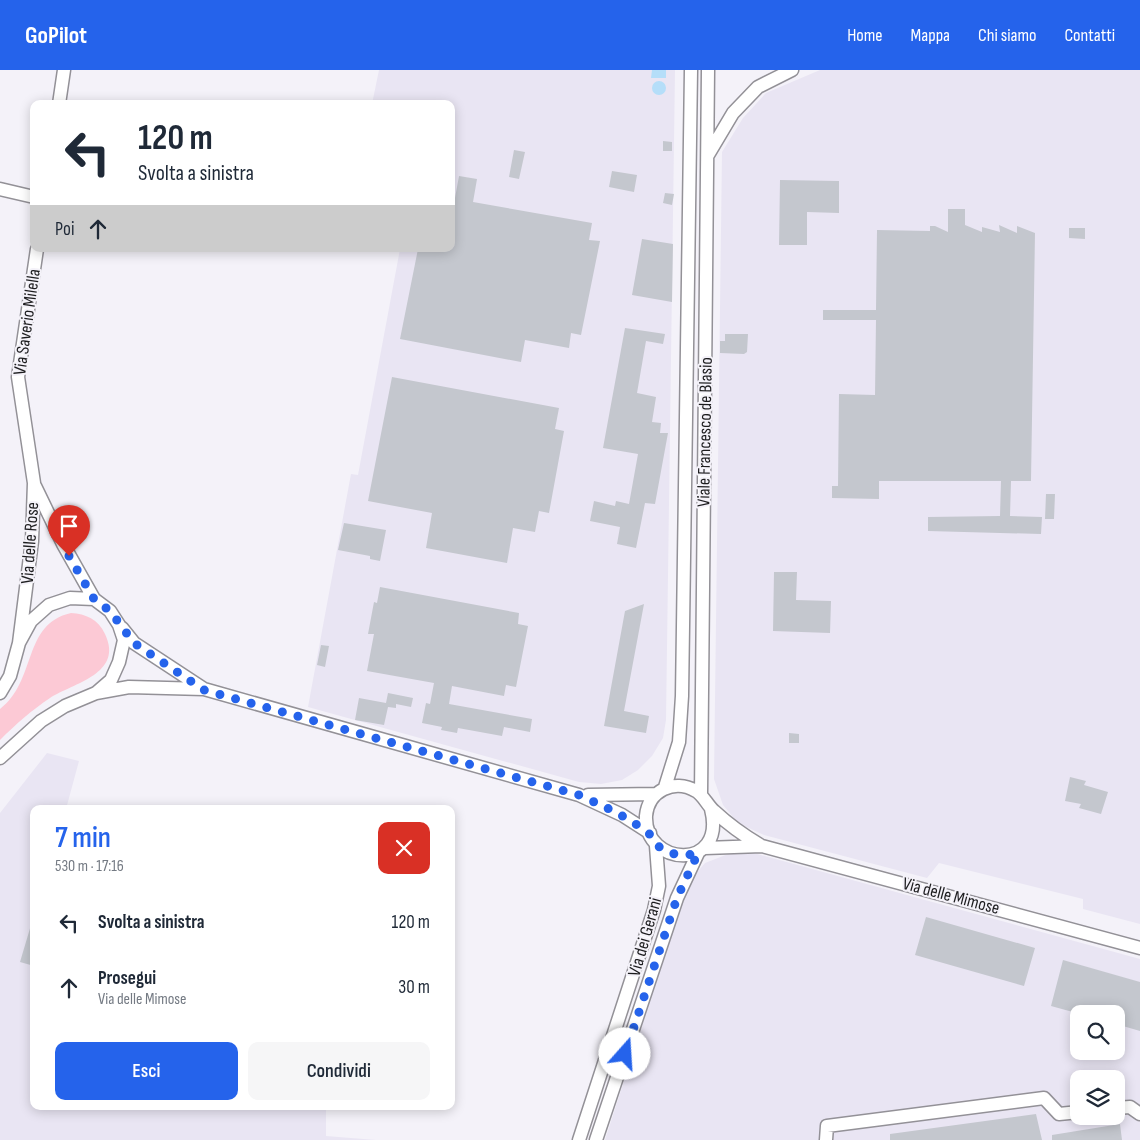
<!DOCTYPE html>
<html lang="it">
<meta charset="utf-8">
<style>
body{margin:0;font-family:"Sofia Sans Condensed",sans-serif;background:#f6f6f7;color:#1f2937;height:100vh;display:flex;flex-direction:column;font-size:19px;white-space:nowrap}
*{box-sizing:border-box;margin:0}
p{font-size:16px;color:#747a83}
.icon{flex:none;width:28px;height:28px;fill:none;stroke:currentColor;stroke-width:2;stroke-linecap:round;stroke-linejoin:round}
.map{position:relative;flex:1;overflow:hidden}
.panel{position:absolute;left:30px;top:735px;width:425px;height:305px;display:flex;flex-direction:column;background:#fff;border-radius:10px;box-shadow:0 2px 12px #0003}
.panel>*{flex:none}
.banner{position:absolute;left:30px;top:30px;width:425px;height:152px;border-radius:10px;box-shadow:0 2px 12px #0003;background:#fff;color:#1f2937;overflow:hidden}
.fabs{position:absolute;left:1070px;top:935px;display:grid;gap:10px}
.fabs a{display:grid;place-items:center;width:55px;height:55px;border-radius:10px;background:#fff;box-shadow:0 2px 12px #0003;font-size:25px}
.pin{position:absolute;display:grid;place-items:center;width:42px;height:42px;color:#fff;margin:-51px -21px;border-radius:50% 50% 50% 0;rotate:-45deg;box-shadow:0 0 5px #0007}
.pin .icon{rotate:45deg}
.me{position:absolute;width:55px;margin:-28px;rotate:19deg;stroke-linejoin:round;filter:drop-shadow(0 0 4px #0008)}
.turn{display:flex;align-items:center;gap:18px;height:105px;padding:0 25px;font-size:22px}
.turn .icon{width:65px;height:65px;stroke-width:2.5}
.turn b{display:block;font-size:35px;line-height:42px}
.then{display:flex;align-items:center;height:48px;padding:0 25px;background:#0003;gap:10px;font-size:19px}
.round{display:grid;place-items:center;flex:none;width:52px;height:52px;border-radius:10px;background:#f6f6f7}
.overview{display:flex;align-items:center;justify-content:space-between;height:85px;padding:0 25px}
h1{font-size:30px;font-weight:600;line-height:38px;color:#2563eb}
.primary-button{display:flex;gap:10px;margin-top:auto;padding:10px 25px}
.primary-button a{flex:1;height:58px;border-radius:10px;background:#2563eb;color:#fff;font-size:20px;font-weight:600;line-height:58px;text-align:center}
.primary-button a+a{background:#f6f6f7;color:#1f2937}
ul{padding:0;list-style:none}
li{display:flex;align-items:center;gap:15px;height:65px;padding:0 25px}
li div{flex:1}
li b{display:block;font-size:19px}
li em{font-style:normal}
header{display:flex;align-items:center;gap:30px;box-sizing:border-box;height:70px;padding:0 25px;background:#2563eb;color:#fff}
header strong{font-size:24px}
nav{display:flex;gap:28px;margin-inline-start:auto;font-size:18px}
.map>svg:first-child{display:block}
</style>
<header>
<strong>GoPilot</strong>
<nav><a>Home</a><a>Mappa</a><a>Chi siamo</a><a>Contatti</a></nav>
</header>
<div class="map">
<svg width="1140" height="1070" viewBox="0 0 1140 1070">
<rect width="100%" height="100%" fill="#f4f2f9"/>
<path fill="#e9e5f3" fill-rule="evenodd" d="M379,0H675L666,650L663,668L652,686L638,700L622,710L601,714L579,712L308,637L351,404L358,405L400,179H451V34H372Z
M820,0H1140V854L1083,839V829L939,793L927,808L764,765L738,753L723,735L714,709L722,82L743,48L766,23Z
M47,683L79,691L66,739H34V1036H326V1066L376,1070H0V743Z
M736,781L757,784L1140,889V1070H605L682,831L692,808L705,793ZM1079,944H1116V981H1079ZM1079,1009H1116V1046H1079Z"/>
<path fill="#fcc9d5" d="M71,543C86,544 98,549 105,564C124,604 73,613 50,628C32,640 16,654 0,670V639C37,611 22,554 71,543Z"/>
<path fill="#b5def9" d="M652,0H666V8H651Z
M652 18a7 7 0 1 1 14 0a7 7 0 1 1-14 0Z"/>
<path fill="#c4c7ce" d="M663,71L672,72V81H663Z
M514,80L525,82L519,109L509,107Z
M612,101L637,105L634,122L609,117Z
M459,106L477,109L473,132L592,153L589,170L600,171L581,265L571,263L569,278L525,270L521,292L400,269L418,179H451V128H455Z
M780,110L839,111V143L807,142V175H779Z
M665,123L674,124L672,135L663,133Z
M948,139H965V155L982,162V157L1000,162L999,155L1017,163V156L1035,163L1031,411H1011L1010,446L1042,447L1041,464L928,461V447L1000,446L1001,411H879V429L832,428V416H838L839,324L875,325L876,250H823V240H876L877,160L930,161V156H935L948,162Z
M1069,158H1085V169L1069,168Z
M642,169L673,174L672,232L632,225Z
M625,258L665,264L663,274L646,271L637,323L656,327L652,352L661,353L660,363H668L655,434L645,433L636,478L617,474L620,457L590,451L594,431L615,436L616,431L629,434L638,384L603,378Z
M725,264H748L747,282L744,284L720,283V271H725Z
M392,307L559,338L555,359L564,361L549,443L539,441L535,462L513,458L507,493L426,478L432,443L368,431Z
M1046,424H1055L1054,449H1045Z
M344,453L386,460L380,491L370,489V486L338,480Z
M774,502H797L796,530L831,531L830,563L773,561Z
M380,517L519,543L518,554L528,556L516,617L506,615L504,626L452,616L449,634L532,649L530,662L504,657L502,666L458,658L457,663L441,660L442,657L422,653L426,633L430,634L434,613L367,601L374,564H368L374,532L377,533Z
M644,534L624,641L649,646L646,663L604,656L625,541Z
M321,575L329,576L325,597L317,595Z
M388,623L413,628L411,637L396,634V638L388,637L384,655L355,650L359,628L386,633Z
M789,663L799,664V673H789Z
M1070,707L1086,711L1084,715L1108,722L1101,744L1079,738L1081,734L1065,731Z
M926,847L1035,878L1024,916L915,885Z
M31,855L34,856V896L20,892Z
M1063,890L1140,912V961L1116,954V944H1080L1051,936Z
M1036,1044L1042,1070H890V1064Z
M1120,1054L1122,1070H1052V1065Z"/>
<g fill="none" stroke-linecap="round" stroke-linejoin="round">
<g stroke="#939197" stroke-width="15">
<path id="minor" d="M59,34L64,0
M708,85L733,43L758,17L792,0
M0,119L34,127
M35,416L63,474L94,529
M122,558L134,573L204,619
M19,573L32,471L34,413L18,307L37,179
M0,623L10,606L19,573L31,551L49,535L70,528L94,529L110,541L119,555L124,570L119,592L111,610L96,623L65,636L41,651L0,688
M96,623L129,617L204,619L579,725L622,745L650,763
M665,717L679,672L682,626L691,0
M588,725L655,724
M701,725L708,0
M711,739C727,802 644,797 646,746C648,721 674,708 696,721C704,726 707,735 714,741C728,754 743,765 760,775
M705,778L762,776L1140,878
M1116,1038L1130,1037L1140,1044
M579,1070L654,840L659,816L656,776
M596,1070L677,828L698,783
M826,1070L827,1056L1044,1028L1059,1044L1079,1042"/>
</g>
<use href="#minor" stroke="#fff" stroke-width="12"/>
</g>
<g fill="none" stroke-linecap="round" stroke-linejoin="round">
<path stroke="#2563eb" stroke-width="9" stroke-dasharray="0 16.2" d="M69,486L94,529L110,541L134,573L204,620L579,725C603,736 626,746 647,762C654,767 655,776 664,780C675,786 687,786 698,783L677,828L625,984"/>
</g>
<g text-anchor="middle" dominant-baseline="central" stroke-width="4" stroke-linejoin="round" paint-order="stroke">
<g font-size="18" fill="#1d1d1f" stroke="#f4f2f9">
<text transform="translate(27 252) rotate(-82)">Via Saverio Milella</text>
<text transform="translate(705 362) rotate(-89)">Viale Francesco de Blasio</text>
<text transform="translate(30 473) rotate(-86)">Via delle Rose</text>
<text transform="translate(951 826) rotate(15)">Via delle Mimose</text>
<text transform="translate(645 867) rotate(-74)">Via dei Gerani</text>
</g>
</g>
</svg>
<div class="fabs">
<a><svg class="icon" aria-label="search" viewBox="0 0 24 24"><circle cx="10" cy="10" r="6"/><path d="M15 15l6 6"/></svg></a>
<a><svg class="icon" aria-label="layers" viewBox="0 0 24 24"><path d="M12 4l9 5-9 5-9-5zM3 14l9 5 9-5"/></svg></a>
</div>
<div class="pin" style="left:69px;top:486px;background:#d93025"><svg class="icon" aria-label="arrive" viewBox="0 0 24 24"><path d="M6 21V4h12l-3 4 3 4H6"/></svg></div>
<svg class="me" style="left:625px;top:984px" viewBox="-20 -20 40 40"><circle r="19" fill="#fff"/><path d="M0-13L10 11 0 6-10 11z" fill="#2563eb"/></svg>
<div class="banner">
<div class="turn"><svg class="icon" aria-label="left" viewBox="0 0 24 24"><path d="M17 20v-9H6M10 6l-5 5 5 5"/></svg><div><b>120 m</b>Svolta a sinistra</div></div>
<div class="then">Poi<svg class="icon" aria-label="ahead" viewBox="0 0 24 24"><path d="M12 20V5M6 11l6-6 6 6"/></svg></div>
</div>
<section class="panel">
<div class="overview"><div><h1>7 min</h1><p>530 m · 17:16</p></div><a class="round" style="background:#d93025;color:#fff"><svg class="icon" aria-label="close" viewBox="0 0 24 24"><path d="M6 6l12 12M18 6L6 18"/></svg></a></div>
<ul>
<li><svg class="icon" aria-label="left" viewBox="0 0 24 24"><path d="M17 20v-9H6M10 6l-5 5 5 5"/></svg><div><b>Svolta a sinistra</b></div><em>120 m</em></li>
<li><svg class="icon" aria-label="ahead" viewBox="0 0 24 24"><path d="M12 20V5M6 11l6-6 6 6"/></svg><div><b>Prosegui</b><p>Via delle Mimose</p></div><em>30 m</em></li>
</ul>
<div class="primary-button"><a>Esci</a><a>Condividi</a></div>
</section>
</div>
